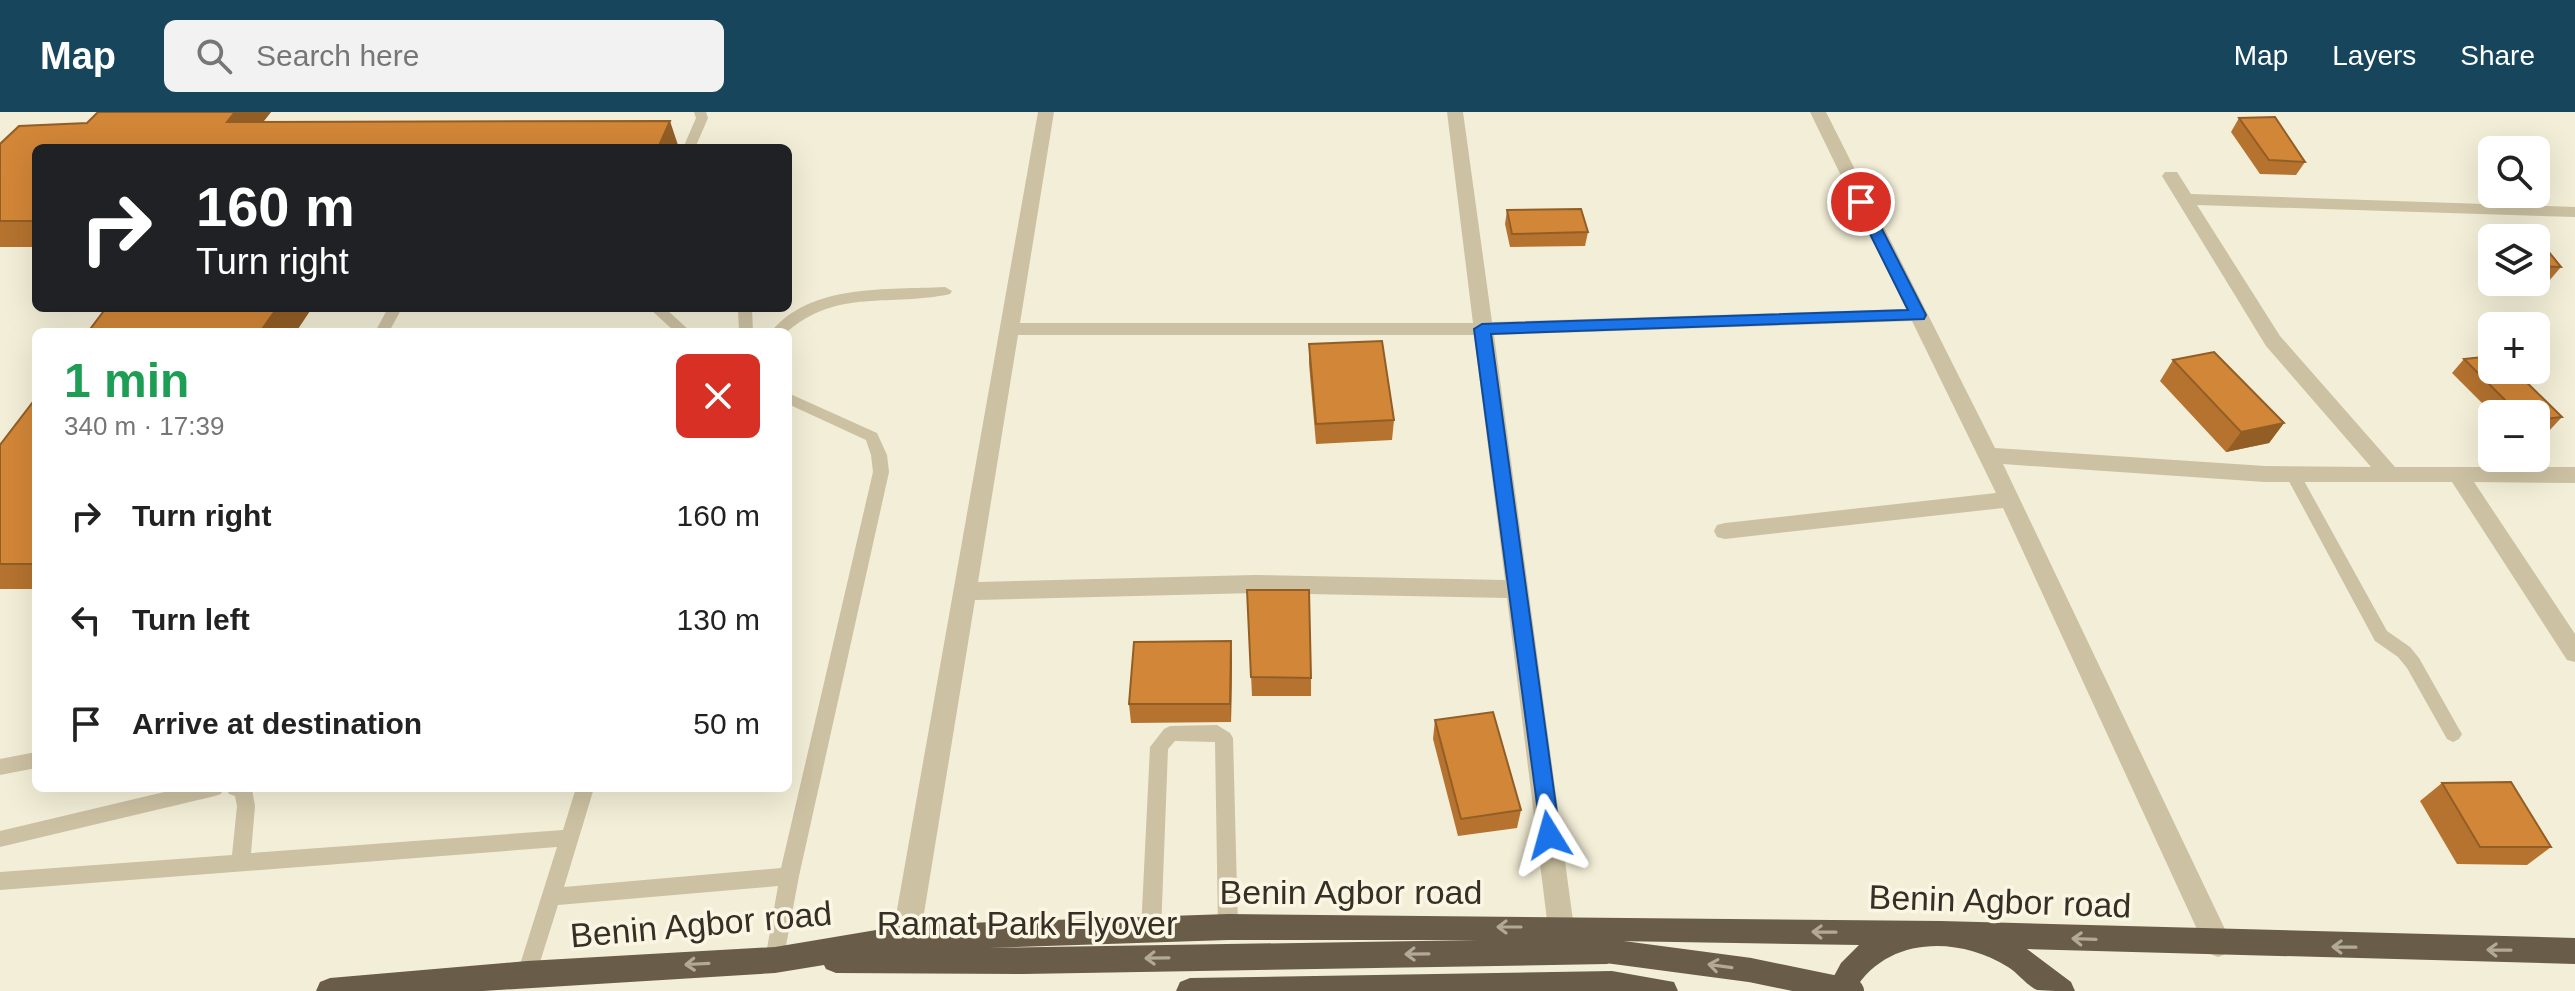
<!DOCTYPE html>
<meta charset="utf-8">
<style>
body{margin:0;font-family:Arial,sans-serif;background:#f2f2f2;color:#222;height:100vh;display:flex;flex-direction:column;font-size:30px;white-space:nowrap}
*{box-sizing:border-box;margin:0}
p{font-size:26px;color:#767676}
.icon{flex:none;width:44px;height:44px;fill:none;stroke:currentColor;stroke-width:2;stroke-linecap:round;stroke-linejoin:round}
.map{position:relative;flex:1;overflow:hidden}
.panel{position:absolute;left:32px;top:216px;width:760px;height:464px;display:flex;flex-direction:column;background:#fff;border-radius:12px;box-shadow:0 8px 32px #0002}
.panel>*{flex:none}
.top-card{position:absolute;left:32px;top:32px;width:760px;height:168px;border-radius:12px;box-shadow:0 8px 32px #0002;background:#202124;color:#fff;overflow:hidden}
.buttons{position:absolute;left:2478px;top:24px;display:grid;gap:16px}
.buttons a{display:grid;place-items:center;width:72px;height:72px;border-radius:12px;background:#fff;box-shadow:0 8px 32px #0002;font-size:40px}
.pin{position:absolute;display:grid;place-items:center;width:68px;height:68px;color:#fff;margin:-34px;border:4px solid #fff;border-radius:50%;box-shadow:0 2px 8px #0007}
.me{position:absolute;width:88px;margin:-44px;rotate:352deg;stroke-linejoin:round;filter:drop-shadow(0 0 6px #0008)}
.turn{display:flex;align-items:center;gap:28px;height:168px;padding:0 32px;font-size:36px}
.turn .icon{width:104px;height:104px;stroke-width:2.5}
.turn b{display:block;font-size:56px;line-height:68px}
.round{display:grid;place-items:center;flex:none;width:84px;height:84px;border-radius:12px;background:#f2f2f2}
.headline{display:flex;align-items:center;justify-content:space-between;height:136px;padding:0 32px}
h1{font-size:48px;font-weight:700;line-height:60px;color:#1e9e55}
ul{padding:0;list-style:none}
li{display:flex;align-items:center;gap:24px;height:104px;padding:0 32px}
li div{flex:1}
li b{display:block;font-size:30px}
li em{font-style:normal}
header{display:flex;align-items:center;gap:48px;box-sizing:border-box;height:112px;padding:0 40px;background:#17455c;color:#fff}
header strong{font-size:38px}
nav{display:flex;gap:44px;margin-inline-start:auto;font-size:28px}
.search{width:560px;height:72px;background:#f2f2f2;display:flex;align-items:center;gap:20px;box-sizing:border-box;padding:0 28px;border-radius:12px;color:#767676;font-size:30px}
.map>svg:first-child{display:block}
</style>
<header>
<strong>Map</strong>
<div class="search"><svg class="icon" aria-label="search" viewBox="0 0 24 24"><circle cx="10" cy="10" r="6"/><path d="M15 15l6 6"/></svg>Search here</div>
<nav><a>Map</a><a>Layers</a><a>Share</a></nav>
</header>
<div class="map">
<svg width="2575" height="879" viewBox="0 0 2575 879">
<rect width="100%" height="100%" fill="#f3eed7"/>
<g fill="none" stroke-linecap="round" stroke-linejoin="round">
<path fill="#ccc1a2" fill-rule="evenodd" d="M694,0H706L708,6L695,36H683L696,6Z
M945,175L952,179L950,182C891,195 837,176 787,220H771C810,171 889,178 945,175Z
M388,196H402L389,220H375Z
M649,196H665L691,220H675Z
M738,196H752L753,220H739Z
M788,281L877,321L887,343L889,360L799,764L782,855L775,857L768,855L765,848L778,774L558,793L534,869L527,872L520,869L517,862L557,735L0,778V760L232,743L237,694L235,684L229,682L226,676L252,677L255,694L251,741L563,718L576,676H594L564,775L781,756L873,360L871,343L866,328L788,292Z
M2293,356L2298,358L2387,519L2410,535L2419,546L2459,617L2462,622L2459,627L2453,630L2447,627L2407,556L2398,545L2375,529L2285,362Z
M1217,613L1230,621L1233,626L1238,815L1235,821L1228,824L1221,821L1218,815L1215,630L1175,629L1168,637L1161,819L1158,825L1151,828L1144,825L1141,819L1150,635L1164,617L1170,614Z
M36,640V656L0,663V647Z
M181,676H224L221,682L215,684L0,735V719Z"/>
<path fill="#ccc1a2" fill-rule="evenodd" d="M1038,0H1054L1020,211H1473L1447,0H1463L1492,210L1906,197L1810,0H1826L1995,336L2265,354L2371,355L2266,234L2162,64L2165,60H2177L2191,82L2575,95V105L2197,93L2280,224L2395,355H2575V371L2474,370L2575,522V550L2567,548L2452,370H2265L2003,352L2232,832L2228,841L2218,845L2208,841L2003,396L1725,427L1717,425L1714,419L1717,413L1725,411L1996,381L1912,209L1494,223L1574,816L1571,825L1561,829L1551,825L1548,816L1507,486L1255,481L975,488L920,826L916,835L906,839L896,835L892,826ZM1018,223H1474L1505,468L1255,463L978,470Z"/>
<path fill="#695c48" fill-rule="evenodd" d="M1228,802L1941,809L2575,826V852L2027,837L2071,870L2075,879C2064,879 2047,879 2037,878C2026,873 2018,861 2008,855C1958,824 1887,824 1854,879H1826L1841,851L1859,833L1615,829L1621,839L1617,848L1607,852L1023,862L836,861L826,857L824,853L775,861L483,879H316L320,870L330,866L527,849L775,835L906,813ZM1228,828H1478L988,836Z
M1612,859L1674,870L1678,879H1176L1180,870L1190,866Z"/>
<path stroke="#695c48" stroke-width="24" d="M1607,839L1750,858L1852,879"/>
</g>
<path fill="#b5732f" d="M98,0H271L263,10L680,35L36,36V135H0V32L87,11Z
M2239,6L2305,50L2296,63L2260,62L2231,20Z
M1507,98L1588,120L1585,134L1510,135L1505,112Z
M2536,129L2561,155L2549,169H2536Z
M1309,232L1394,308L1392,328L1316,332L1309,252Z
M2464,247L2562,305L2549,319L2536,321V302H2493L2452,261Z
M2173,248L2284,311L2269,331L2226,340L2160,269Z
M36,286V477H0V333Z
M1247,478L1311,566V584H1252Z
M1231,529L1232,548L1231,610L1131,611L1129,592Z
M1435,608L1521,698L1517,716L1458,724L1433,627Z
M2442,671L2551,735L2527,753L2457,752L2420,689Z"/>
<path fill="#935e26" d="M235,0H271L243,36L227,10Z
M670,9L679,36H658Z
M277,196H312L296,220H260Z
M2284,311L2269,331L2226,340L2241,320Z
M1231,529L1232,548L1231,610L1230,592Z"/>
<path fill="#d28637" stroke="#935e26" stroke-width="2" d="M98,0H235L227,10L670,9L658,36H36V109H0V32L19,14L87,11Z
M2275,5L2305,50L2269,48L2239,6Z
M1581,97L1588,120L1512,122L1507,98Z
M2536,129H2540L2561,155L2536,154Z
M106,196H277L260,220H88Z
M1382,229L1394,308L1316,312L1309,232Z
M2214,240L2284,311L2241,320L2173,248Z
M2492,244V258H2514L2562,305L2536,308V302H2519L2464,247Z
M36,286V452H0V333Z
M1247,478H1309L1311,566L1251,565Z
M1231,529L1230,592H1129L1134,530Z
M1493,600L1521,698L1461,707L1435,608Z
M2511,670L2551,735H2480L2442,671Z"/>
<defs><path id="oneway-shaft" d="M-6 0H5M1.5-3L5.5 0L1.5 3" fill="none" stroke-width="1.6" stroke-linecap="round" stroke-linejoin="round" transform="scale(2)"/></defs>
<g stroke="#b2a996">
<use href="#oneway-shaft" transform="translate(1509 815) rotate(-180)"/>
<use href="#oneway-shaft" transform="translate(1824 820) rotate(-179)"/>
<use href="#oneway-shaft" transform="translate(2084 827) rotate(-178)"/>
<use href="#oneway-shaft" transform="translate(2344 835) rotate(-179)"/>
<use href="#oneway-shaft" transform="translate(2499 838) rotate(-179)"/>
<use href="#oneway-shaft" transform="translate(1417 842) rotate(179)"/>
<use href="#oneway-shaft" transform="translate(1157 846) rotate(179)"/>
<use href="#oneway-shaft" transform="translate(697 852) rotate(177)"/>
<use href="#oneway-shaft" transform="translate(1720 854) rotate(-172)"/>
</g>
<path fill="#1a73e8" stroke="#114b97" stroke-width="2" d="M1861,85L1868,90L1926,203L1924,207L1491,222L1560,723L1557,730L1549,733L1542,730L1474,217L1482,212L1908,198L1854,90Z"/>
<g text-anchor="middle" dominant-baseline="central" stroke-width="7" stroke-linejoin="round" paint-order="stroke">
<g font-size="34" fill="#362f25" stroke="#fbf6e4">
<text x="1351" y="780">Benin Agbor road</text>
<text transform="translate(2000 789) rotate(2)">Benin Agbor road</text>
<text x="1027" y="811">Ramat Park Flyover</text>
<text transform="translate(701 812) rotate(-5)">Benin Agbor road</text>
</g>
</g>
</svg>
<div class="buttons">
<a><svg class="icon" aria-label="search" viewBox="0 0 24 24"><circle cx="10" cy="10" r="6"/><path d="M15 15l6 6"/></svg></a>
<a><svg class="icon" aria-label="layers" viewBox="0 0 24 24"><path d="M12 4l9 5-9 5-9-5zM3 14l9 5 9-5"/></svg></a>
<a>+</a>
<a>−</a>
</div>
<div class="pin" style="left:1861px;top:90px;background:#d93025"><svg class="icon" aria-label="arrive" viewBox="0 0 24 24"><path d="M6 21V4h12l-3 4 3 4H6"/></svg></div>
<svg class="me" style="left:1549px;top:723px" viewBox="-20 -20 40 40"><path d="M0-17L14 15 0 8-14 15z" fill="#1a73e8" stroke="#fff" stroke-width="4"/></svg>
<div class="top-card">
<div class="turn"><svg class="icon" aria-label="right" viewBox="0 0 24 24"><path d="M7 20v-9h11M14 6l5 5-5 5"/></svg><div><b>160 m</b>Turn right</div></div>
</div>
<section class="panel">
<div class="headline"><div><h1>1 min</h1><p>340 m · 17:39</p></div><a class="round" style="background:#d93025;color:#fff"><svg class="icon" aria-label="close" viewBox="0 0 24 24"><path d="M6 6l12 12M18 6L6 18"/></svg></a></div>
<ul>
<li><svg class="icon" aria-label="right" viewBox="0 0 24 24"><path d="M7 20v-9h11M14 6l5 5-5 5"/></svg><div><b>Turn right</b></div><em>160 m</em></li>
<li><svg class="icon" aria-label="left" viewBox="0 0 24 24"><path d="M17 20v-9H6M10 6l-5 5 5 5"/></svg><div><b>Turn left</b></div><em>130 m</em></li>
<li><svg class="icon" aria-label="arrive" viewBox="0 0 24 24"><path d="M6 21V4h12l-3 4 3 4H6"/></svg><div><b>Arrive at destination</b></div><em>50 m</em></li>
</ul>
</section>
</div>
